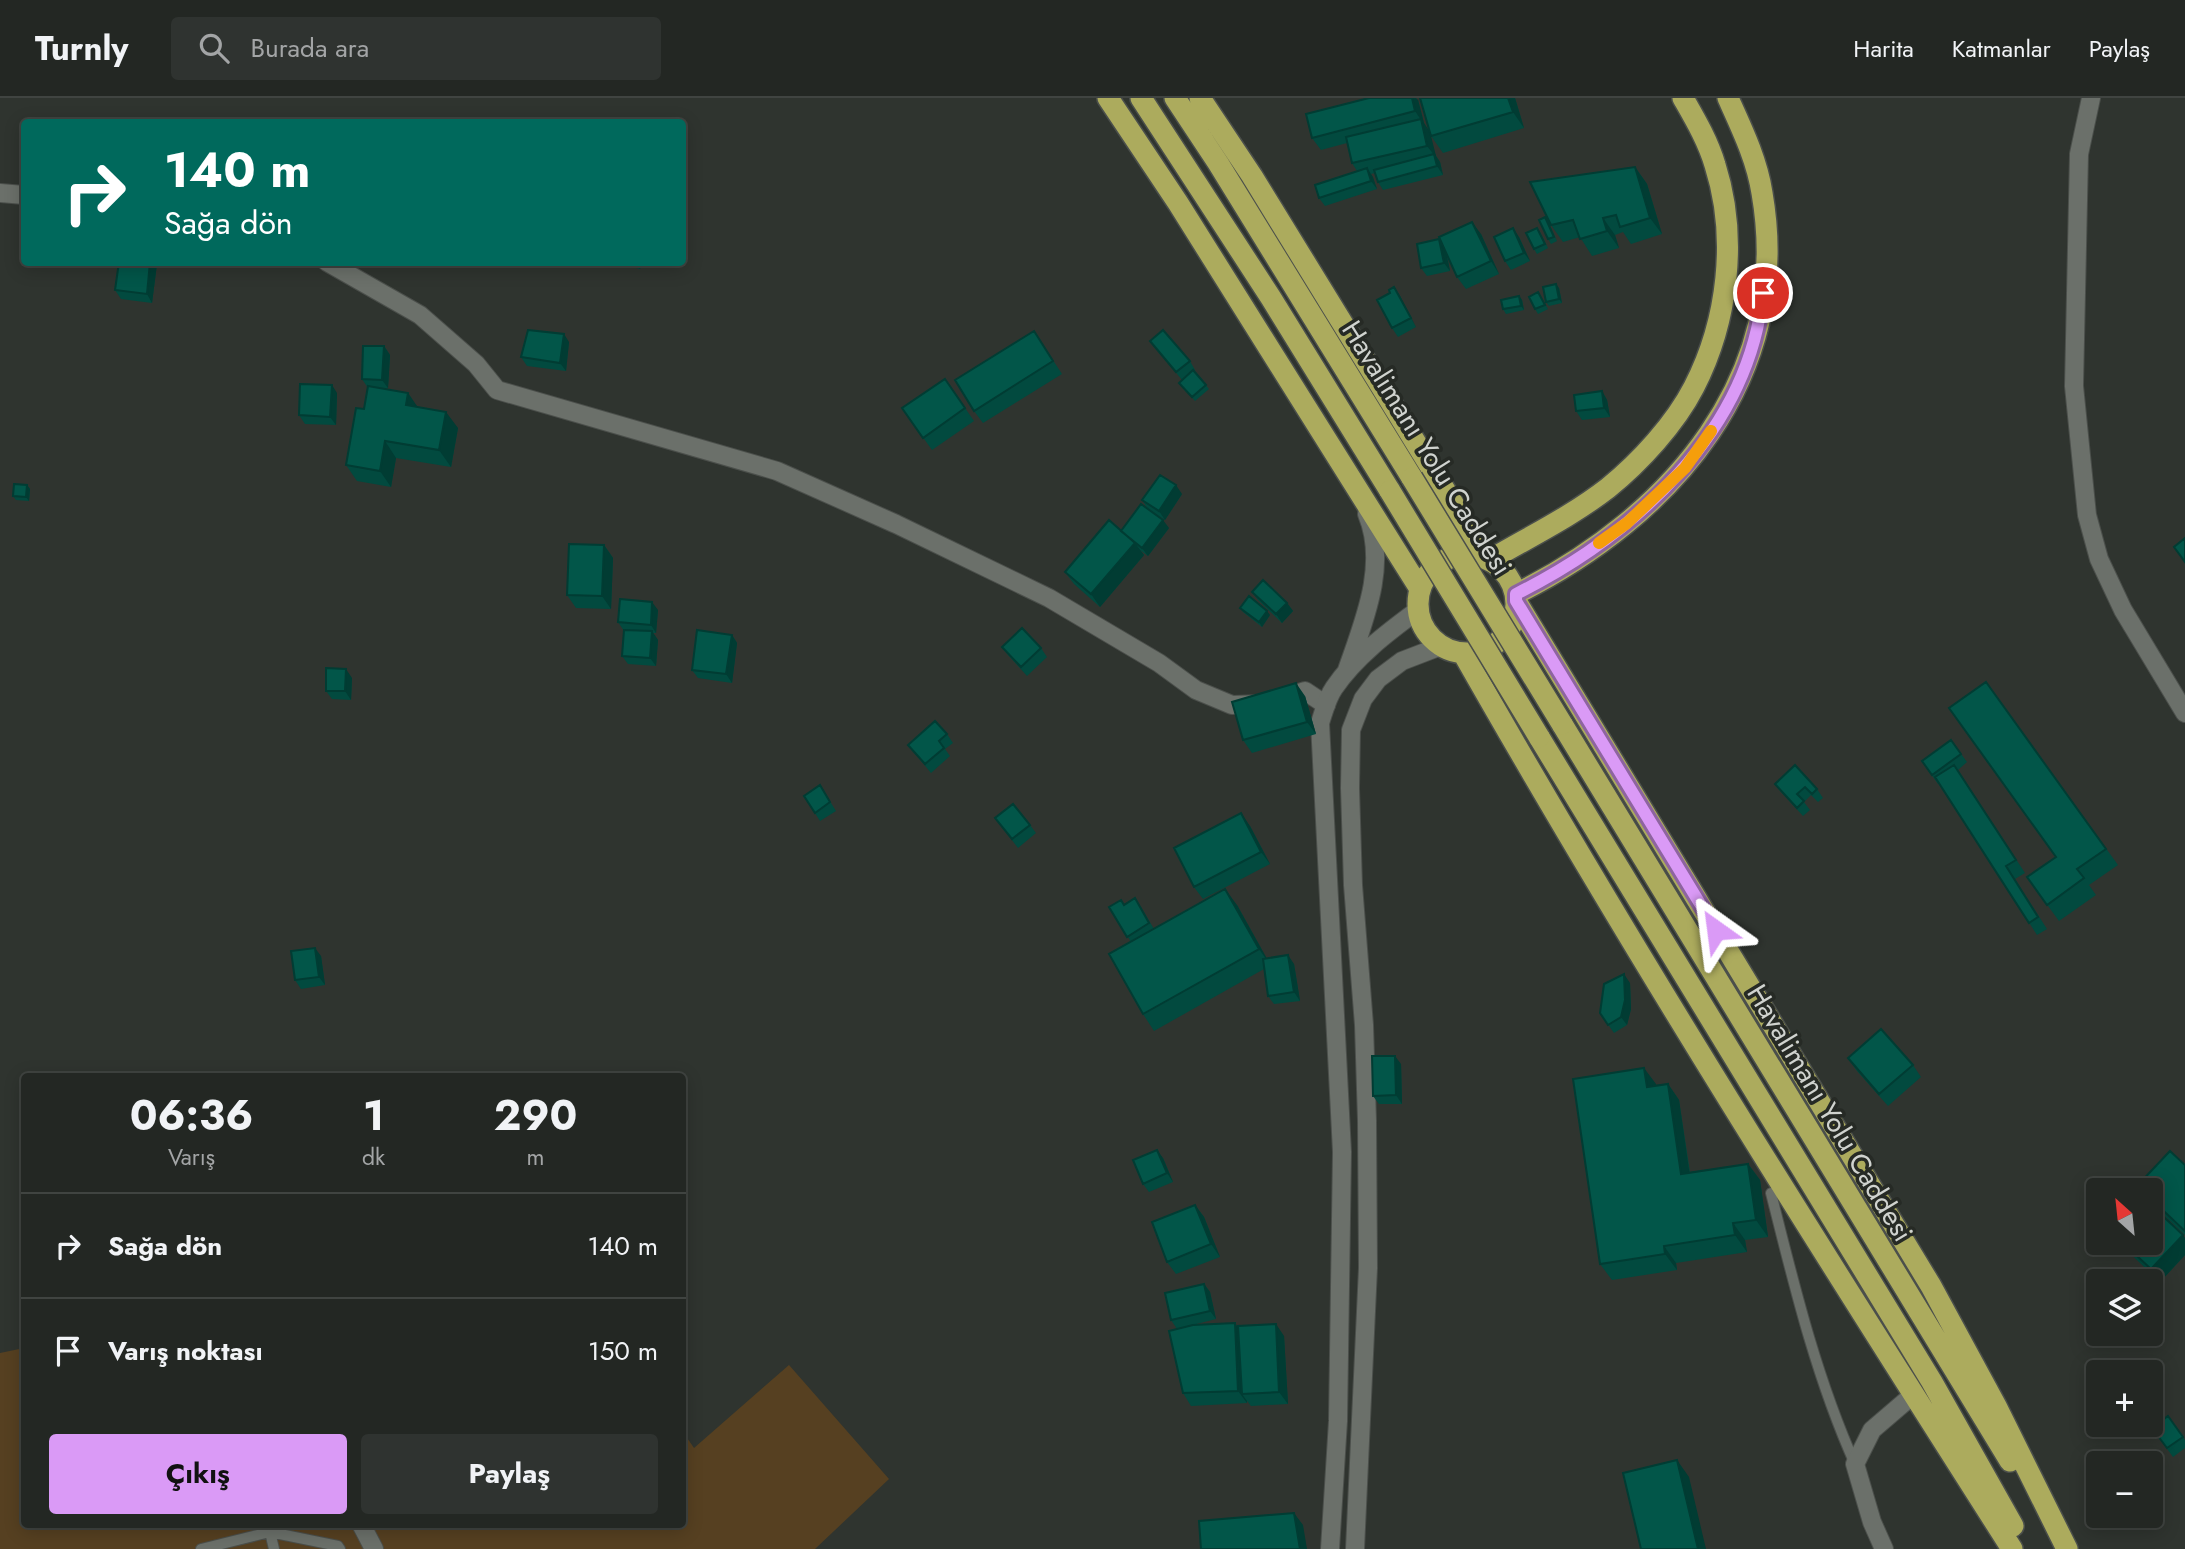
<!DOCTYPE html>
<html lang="tr">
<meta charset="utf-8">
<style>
body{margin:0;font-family:Jost,sans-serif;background:#2f3330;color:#f1f3f6;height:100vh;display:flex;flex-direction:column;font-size:26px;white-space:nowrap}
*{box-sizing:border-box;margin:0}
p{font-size:23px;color:#a3a5a6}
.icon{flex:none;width:38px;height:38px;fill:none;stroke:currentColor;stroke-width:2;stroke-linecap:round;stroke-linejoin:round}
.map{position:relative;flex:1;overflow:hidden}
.drawer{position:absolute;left:21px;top:975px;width:665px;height:455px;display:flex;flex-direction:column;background:#232723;border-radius:7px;box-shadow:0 4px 18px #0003,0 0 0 2px #404441}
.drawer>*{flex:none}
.banner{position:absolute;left:21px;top:21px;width:665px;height:147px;border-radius:7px;box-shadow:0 4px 18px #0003,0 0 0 2px #404441;background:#00695c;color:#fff;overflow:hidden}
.needle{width:46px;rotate:333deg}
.tools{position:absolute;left:2086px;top:1080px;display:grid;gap:14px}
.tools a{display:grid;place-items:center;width:77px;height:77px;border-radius:7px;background:#232723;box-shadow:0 4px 18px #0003,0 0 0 2px #404441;font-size:35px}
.pin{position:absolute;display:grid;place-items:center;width:60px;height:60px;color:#fff;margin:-30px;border:4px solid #fff;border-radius:50%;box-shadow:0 2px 7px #0007}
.me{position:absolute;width:77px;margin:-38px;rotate:329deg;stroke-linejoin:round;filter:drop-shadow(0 0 5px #0008)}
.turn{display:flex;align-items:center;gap:24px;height:147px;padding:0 28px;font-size:32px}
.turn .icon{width:91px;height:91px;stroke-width:2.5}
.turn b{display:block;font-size:49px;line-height:60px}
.eta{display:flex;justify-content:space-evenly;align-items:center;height:119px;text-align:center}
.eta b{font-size:42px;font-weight:700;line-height:49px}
.button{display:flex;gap:14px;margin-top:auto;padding:14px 28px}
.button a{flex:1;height:80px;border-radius:7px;background:#da9af6;color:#111;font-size:28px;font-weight:700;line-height:80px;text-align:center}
.button a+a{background:#2f3330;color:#f1f3f6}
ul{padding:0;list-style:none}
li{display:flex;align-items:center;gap:21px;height:105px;padding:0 28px;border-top:2px solid #404441}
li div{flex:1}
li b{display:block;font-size:26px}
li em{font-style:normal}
header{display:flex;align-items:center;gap:42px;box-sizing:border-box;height:98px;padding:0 35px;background:#232723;border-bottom:2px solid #404441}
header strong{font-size:33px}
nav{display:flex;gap:38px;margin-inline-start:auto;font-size:24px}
.search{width:490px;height:63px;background:#2f3330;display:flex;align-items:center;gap:18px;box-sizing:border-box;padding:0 24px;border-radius:7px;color:#a3a5a6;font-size:26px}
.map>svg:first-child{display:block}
</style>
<header>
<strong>Turnly</strong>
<div class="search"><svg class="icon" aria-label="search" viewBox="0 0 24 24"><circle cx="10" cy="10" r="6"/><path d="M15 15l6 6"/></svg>Burada ara</div>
<nav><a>Harita</a><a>Katmanlar</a><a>Paylaş</a></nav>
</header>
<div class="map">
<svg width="2185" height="1451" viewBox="0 0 2185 1451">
<rect width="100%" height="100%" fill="#2f342f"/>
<path fill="#564021" d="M24,1250V1426H682L683,1334L694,1350L789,1267L889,1381L815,1451H0V1255Z"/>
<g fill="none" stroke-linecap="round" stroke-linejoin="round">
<g stroke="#4b4f4b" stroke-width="12">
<path id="lane" d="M1771,1095C1794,1187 1816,1279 1855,1366
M270,1434L274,1451
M201,1451L270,1434L338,1448L340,1451"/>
</g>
<g stroke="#4b4f4b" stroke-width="20">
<path id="street" d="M2091,0L2079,56L2074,288L2087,417L2099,461L2123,512L2185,615
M0,95L24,97
M327,164L420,217L476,266L497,292L777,373L896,426L1049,500L1159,565L1196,592L1232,607L1265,606L1305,593L1326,607
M361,1426L374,1451
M1884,1451L1872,1424L1855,1366L1872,1332L1914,1296"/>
</g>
<g stroke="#4b4f4b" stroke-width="20">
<path id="secondary" d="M1347,572C1364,523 1388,467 1367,416
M1330,1451L1338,1323L1342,1054L1320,625C1324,613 1327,600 1334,590C1355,559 1388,534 1418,512
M1355,1451L1368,1170L1367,1023L1364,927L1353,787L1350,690L1351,632L1363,601L1378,581L1402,563L1441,548"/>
</g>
<g stroke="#4b4f4b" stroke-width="24">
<path id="highway" d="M1108,0L1178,105L1420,491
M1141,0L1271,200L1390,393
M1175,0L1218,65L1412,380
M1200,0L1252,78L1462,420L1480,458
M1418 506a49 49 0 1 1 98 0a49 49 0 1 1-98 0Z
M1490,462C1529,439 1572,418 1608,390C1640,364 1675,326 1694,289C1728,223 1738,139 1715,67C1708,43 1695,21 1683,0
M1516,496C1671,419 1794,279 1762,95C1757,62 1742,31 1728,0
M1516,503L1931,1188L1996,1308L2067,1451
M1463,555C1636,860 1824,1156 2012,1451
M1562,626L2010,1363
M1539,639L1932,1284L2013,1428"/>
</g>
<use href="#lane" stroke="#6b706a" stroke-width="10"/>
<use href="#street" stroke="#6b706a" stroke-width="18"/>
<use href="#secondary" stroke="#6b706a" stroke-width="18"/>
<use href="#highway" stroke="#acab5d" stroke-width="21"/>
<g stroke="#4b4f4b" stroke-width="24" stroke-linecap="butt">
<path id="highway-bridge" d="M1412,380L1562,626
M1390,393L1539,639"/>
</g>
<use href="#highway-bridge" stroke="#acab5d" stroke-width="21"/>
</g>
<path fill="#024a3f" d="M1515,0L1524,30L1443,55L1431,38Z
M1418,2L1424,25L1436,58L1440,64L1443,77L1383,92L1378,84L1375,75L1371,76L1377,91L1325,108L1319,100L1357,73L1352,65L1347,45L1321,52L1312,40Z
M1635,69L1647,86L1662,136L1631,146L1623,134L1615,137L1619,150L1592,158L1580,139L1563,144L1551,127Z
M1548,123L1557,143L1551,146L1548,141Z
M1540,134L1548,150L1537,156L1534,151Z
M1481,136L1499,176L1466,191L1457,179L1447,156L1450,173L1427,178L1421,170Z
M1519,139L1530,163L1511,172L1505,163Z
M613,164H642L640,171Z
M157,166L152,205L121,201L115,192Z
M1394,189L1400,198L1416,229L1398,239L1392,230L1390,195Z
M1559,190L1562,205L1549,208L1546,204Z
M1538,194L1548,211L1538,216L1535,211Z
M1519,198L1522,202L1524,212L1506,216L1503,211Z
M1034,233L1062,276L983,325L974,313Z
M1150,243L1190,263L1195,272L1194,273L1209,291L1195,303L1179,285L1182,282Z
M569,244L566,273L527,268L521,259Z
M384,248L390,257L388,290H381L408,295L417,309L458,330L451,369L396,360L391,389L357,383L346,367L364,311L368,290L362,281Z
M945,281L974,323L932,352L902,310Z
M1602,293L1607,302L1610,319L1582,322L1576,313Z
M337,295L336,327L305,326L299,317Z
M27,387L30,391L29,403L16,402L13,398Z
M1182,396L1165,422L1148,411L1142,402Z
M1169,430L1148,458L1140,452L1144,457L1100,509L1074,486L1065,474L1121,433Z
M604,447L613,460L611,511L576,510L567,497Z
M1252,494L1287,505L1293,513L1282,525L1258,502Z
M1240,510L1270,517L1262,529L1243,514Z
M658,512L656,535H653L658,542L656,568L628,566L622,558L624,533L618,524Z
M732,537L737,545L732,585L698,580L692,572Z
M1002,549L1041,550L1047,559L1027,578L1008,557Z
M352,580L351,602L332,601L326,593Z
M1986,584L2118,767L2089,787L2096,797L2059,823L2027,779L2056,759Z
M1305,598L1316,636L1252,655L1243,642Z
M947,636L953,645L945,651L950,658L931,675L908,647Z
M1951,642L1967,664L1958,672L2025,775L2015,781L2047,831L2037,837L1939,685L1938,686L1922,663Z
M1795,667L1817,691L1823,700L1818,704L1811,697L1804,704L1810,712L1803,718L1781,694L1775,686Z
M820,687L836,713L820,723L804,698Z
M995,720L1030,727L1036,735L1018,750Z
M1250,728L1270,766L1203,801L1194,789Z
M1237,807L1267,861L1294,866L1300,903L1274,906L1268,898L1264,871L1154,933L1143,916L1131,844L1109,809H1141L1154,831Z
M321,858L325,887L301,891L295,882Z
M1630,885L1631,911L1627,927L1614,935L1600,915Z
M1848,960L1913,967L1921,979L1888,1008L1857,973Z
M1401,966L1402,1006H1379L1373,998Z
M1668,986L1679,1002L1690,1074L1748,1066L1760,1082L1768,1139L1745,1142L1747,1154L1676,1165L1677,1172L1612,1182L1600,1166L1656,987Z
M1163,1060L1173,1084L1149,1094L1143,1086Z
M2185,1067V1137L2151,1105V1092H2140L2137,1088Z
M1195,1107L1204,1119L1220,1159L1176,1176L1167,1164Z
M2185,1140V1157L2160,1184L2118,1144H2151Z
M1204,1186L1210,1194L1216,1221L1177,1231L1171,1222Z
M1238,1230L1284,1238L1288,1306L1251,1308L1247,1303V1305L1191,1308L1183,1295Z
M2168,1318L2185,1342V1350L2173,1359L2152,1330Z"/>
<path fill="#013c33" d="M1412,0H1416L1418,2L1424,25L1430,34L1436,58L1440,64L1443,77L1437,68L1435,58L1427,48L1421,22L1415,13Z
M1508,0H1515L1524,30L1513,14Z
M1635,69L1647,86L1662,136L1650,120Z
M1367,70L1373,79L1377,91L1371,83Z
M1603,120L1615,137L1619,150L1607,133Z
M1472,124L1481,136L1499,176L1491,163Z
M1513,130L1519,139L1530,163L1524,155Z
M1439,141L1445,150L1450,173L1444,165Z
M150,164H156L157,166L152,205L147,196Z
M636,164H642L640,171Z
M1556,186L1559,190L1562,205L1559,201Z
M1394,189L1400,198L1416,229L1411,220Z
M1519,198L1522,202L1524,212L1521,208Z
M564,236L569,244L566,273L560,265Z
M384,248L390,257L388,290L382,282Z
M332,287L337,295L336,327L330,319Z
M1602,293L1607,302L1610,319L1604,310Z
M408,295L419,311L406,307Z
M446,314L458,330L451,369L439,352Z
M385,343L396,360L391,389L380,373Z
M27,387L30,391L29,403L26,399Z
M1176,387L1182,396L1165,422L1159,413Z
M1163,422L1169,430L1148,458L1142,450Z
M1135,445L1144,457L1100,509L1091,496Z
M604,447L613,460L611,511L602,498Z
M652,504L658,512L656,535L651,527Z
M1287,505L1293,513L1282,525L1276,516Z
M1267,513L1270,517L1262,529L1259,524Z
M652,533L658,542L656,568L650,560Z
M732,537L737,545L732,585L726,576Z
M346,571L352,580L351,602L345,593Z
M1296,585L1305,598L1316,636L1307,624Z
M1241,715L1250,728L1270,766L1261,754Z
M1225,791L1237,807L1271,868L1259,851Z
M315,850L321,858L325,887L319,879Z
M1288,857L1294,866L1300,903L1294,894Z
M1624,876L1630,885L1631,911L1627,927L1621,919Z
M1395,958L1401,966L1402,1006L1396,997Z
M1644,970L1656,986L1659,1005L1647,989Z
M1668,986L1679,1002L1692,1093L1681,1076Z
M1157,1052L1163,1060L1173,1084L1167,1075Z
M1748,1066L1760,1082L1768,1139L1756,1122Z
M1195,1107L1204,1119L1220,1159L1211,1146Z
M1733,1125L1745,1142L1747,1154L1735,1137Z
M2183,1137L2185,1140V1157L2160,1184L2151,1171Z
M1664,1148L1676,1165L1677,1172L1665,1156Z
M1204,1186L1210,1194L1216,1221L1210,1213Z
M1235,1225L1243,1237L1242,1296L1247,1303V1305L1238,1293Z
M1276,1226L1284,1238L1288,1306L1279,1294Z
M1677,1362L1689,1379L1706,1451H1698Z
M1294,1415L1303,1427L1307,1451H1300Z"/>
<path fill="#025649" stroke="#013c33" stroke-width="2" d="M1369,0H1412L1415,13L1312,40L1306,16Z
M1420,0H1508L1513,14L1431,38Z
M1421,21L1427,48L1352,65L1346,39Z
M1434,56L1437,68L1378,84L1374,72Z
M1635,69L1650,120L1620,129L1616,117L1603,120L1607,133L1580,141L1573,122L1551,127L1530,84Z
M1367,70L1371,83L1319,100L1315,87Z
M1545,119L1554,139L1548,141L1539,122Z
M1472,124L1491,163L1457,179L1439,139Z
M1513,130L1524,155L1505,163L1494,139Z
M1537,130L1545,146L1534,151L1526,135Z
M1439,141L1444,165L1421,170L1417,146Z
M119,164H150L147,196L115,192Z
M1556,186L1559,201L1546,204L1543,189Z
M1394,189L1411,220L1392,230L1377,202L1390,195L1389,192Z
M1538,194L1545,207L1535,211L1529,199Z
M1519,198L1521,208L1503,211L1501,202Z
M528,232L564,236L560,265L521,259Z
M1163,232L1190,263L1176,274L1150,243Z
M1034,233L1053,263L974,313L955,282Z
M363,248H384L382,282L362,281Z
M1193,272L1206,287L1192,299L1179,285Z
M945,281L965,310L923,340L902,310Z
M300,286L332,287L330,319L299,317Z
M368,288L408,295L406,307L446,314L439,352L385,343L380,373L346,367L356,310L364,311Z
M1602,293L1604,310L1576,313L1574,297Z
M1160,377L1176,387L1159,413L1142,402Z
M14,386L27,387L26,399L13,398Z
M1141,406L1163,422L1142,450L1121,433Z
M1109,422L1135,445L1091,496L1065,474Z
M2185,440V464L2174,449Z
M569,446L604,447L602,498L567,497Z
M1263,482L1287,505L1276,516L1252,494Z
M1249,498L1267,513L1259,524L1240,510Z
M620,501L652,504L651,527L618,524Z
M1022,530L1041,550L1021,569L1002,549Z
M624,532L652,533L650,560L622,558Z
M697,532L732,537L726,576L692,572Z
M326,570L346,571L345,593H326Z
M1986,584L2106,751L2077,771L2084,780L2047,807L2027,779L2056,759L1949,610Z
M1296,585L1307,624L1243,642L1232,604Z
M935,623L947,636L939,643L944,650L925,666L908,647Z
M1951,642L1961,656L1932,677L1922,663Z
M1795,667L1817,691L1812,696L1805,689L1797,696L1804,703L1797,710L1775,686Z
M1954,667L2016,762L2006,768L2038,819L2029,825L1935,679Z
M820,687L830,704L815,715L804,698Z
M1013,706L1030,727L1012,741L995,720Z
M1241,715L1261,754L1194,789L1174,750Z
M1225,791L1259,851L1143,916L1109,856Z
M1135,800L1149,825L1127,839L1109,809L1121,802L1124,807Z
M315,850L319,879L295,882L291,853Z
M1288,857L1294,894L1268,898L1263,861Z
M1624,876L1625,902L1621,919L1608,927L1600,915L1604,886Z
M1881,931L1913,967L1879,996L1848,960Z
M1372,958H1395L1396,997L1373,998Z
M1644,970L1647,989L1668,986L1681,1076L1748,1066L1756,1122L1733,1125L1735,1137L1664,1148L1665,1156L1600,1166L1573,981Z
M1157,1052L1167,1075L1143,1086L1133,1062Z
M2170,1053L2185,1067V1133L2151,1101V1092H2141L2137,1088Z
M1195,1107L1211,1146L1167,1164L1152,1124Z
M2151,1107L2183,1137L2151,1171L2122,1144H2151Z
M1204,1186L1210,1213L1171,1222L1165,1195Z
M1235,1225L1238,1293L1183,1295L1169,1233L1193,1227Z
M1276,1226L1279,1294L1242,1296L1238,1228Z
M2168,1318L2183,1339L2167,1350L2152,1330Z
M1677,1362L1698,1451H1641L1623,1375Z
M1294,1415L1300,1451H1201L1199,1423Z"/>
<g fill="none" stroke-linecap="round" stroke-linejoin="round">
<g stroke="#8e64a0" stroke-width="18">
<path id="route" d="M1716,832L1516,503V496C1634,437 1749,334 1763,195"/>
</g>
<use href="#route" stroke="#da9af6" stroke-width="12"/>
<path stroke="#f59e0b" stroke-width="12" d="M1599,445L1627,425L1685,370L1711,333"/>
</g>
<g text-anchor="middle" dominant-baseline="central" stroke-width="7" stroke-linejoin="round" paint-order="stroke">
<g font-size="28" fill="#d0d3cf" stroke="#262a25">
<text transform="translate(1427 350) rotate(58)">Havalimanı Yolu Caddesi</text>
<text transform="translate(1830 1015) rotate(59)">Havalimanı Yolu Caddesi</text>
</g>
</g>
</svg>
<div class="tools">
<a><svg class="needle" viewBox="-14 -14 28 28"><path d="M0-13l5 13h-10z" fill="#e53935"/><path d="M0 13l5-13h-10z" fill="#a3a5a6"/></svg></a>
<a><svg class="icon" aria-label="layers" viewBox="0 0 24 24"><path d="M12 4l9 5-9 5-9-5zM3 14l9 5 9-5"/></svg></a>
<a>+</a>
<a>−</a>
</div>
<div class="pin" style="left:1763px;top:195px;background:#d93025"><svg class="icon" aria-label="arrive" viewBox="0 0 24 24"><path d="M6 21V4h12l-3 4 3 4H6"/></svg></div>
<svg class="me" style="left:1716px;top:832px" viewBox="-20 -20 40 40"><path d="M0-17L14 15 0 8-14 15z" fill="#da9af6" stroke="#fff" stroke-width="4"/></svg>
<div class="banner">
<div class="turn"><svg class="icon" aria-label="right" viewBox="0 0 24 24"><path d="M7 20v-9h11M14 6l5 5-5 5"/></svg><div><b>140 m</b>Sağa dön</div></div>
</div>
<section class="drawer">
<div class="eta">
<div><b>06:36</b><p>Varış</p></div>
<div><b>1</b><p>dk</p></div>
<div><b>290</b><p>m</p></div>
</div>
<ul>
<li><svg class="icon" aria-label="right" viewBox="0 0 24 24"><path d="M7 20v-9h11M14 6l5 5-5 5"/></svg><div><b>Sağa dön</b></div><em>140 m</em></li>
<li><svg class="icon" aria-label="arrive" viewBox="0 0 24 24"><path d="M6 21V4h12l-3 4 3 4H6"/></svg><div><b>Varış noktası</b></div><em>150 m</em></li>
</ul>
<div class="button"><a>Çıkış</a><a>Paylaş</a></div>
</section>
</div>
